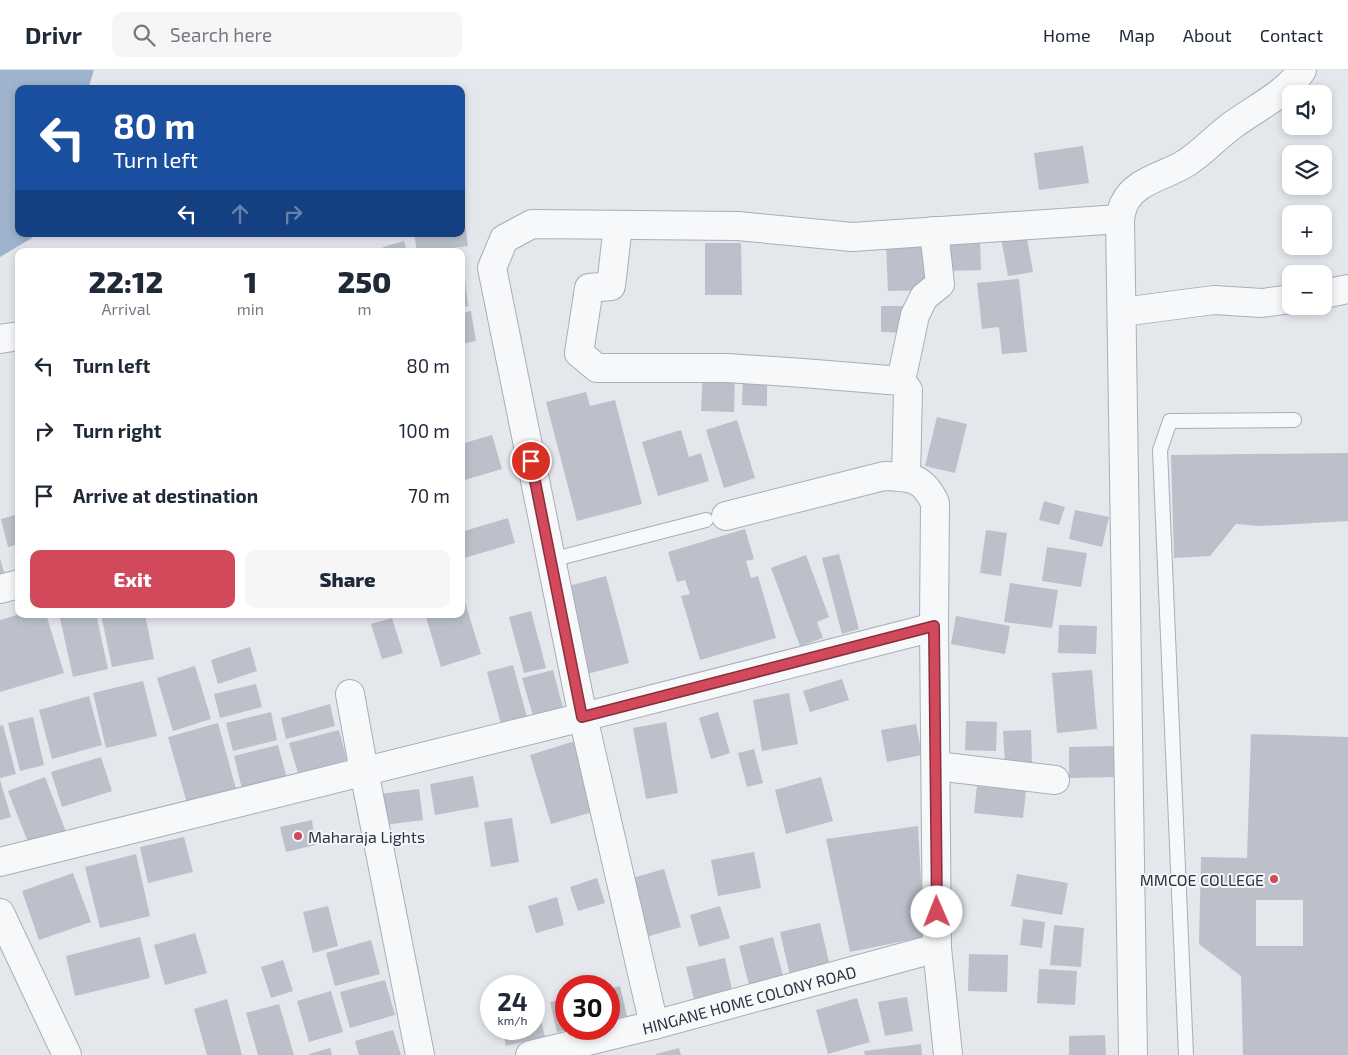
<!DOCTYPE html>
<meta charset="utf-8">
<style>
body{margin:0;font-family:"Exo 2",sans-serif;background:#f6f6f7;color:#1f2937;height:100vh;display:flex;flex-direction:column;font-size:19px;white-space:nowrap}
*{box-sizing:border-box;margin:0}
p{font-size:16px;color:#747a83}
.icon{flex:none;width:28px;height:28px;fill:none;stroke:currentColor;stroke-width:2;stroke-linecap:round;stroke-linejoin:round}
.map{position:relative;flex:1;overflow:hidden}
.panel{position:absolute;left:15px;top:178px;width:450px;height:370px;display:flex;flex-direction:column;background:#fff;border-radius:10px;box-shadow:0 2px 8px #0003}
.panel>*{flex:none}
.guide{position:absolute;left:15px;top:15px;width:450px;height:152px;border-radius:10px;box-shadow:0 2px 8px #0003;background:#1a4fa0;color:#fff;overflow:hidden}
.buttons{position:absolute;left:1282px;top:15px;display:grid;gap:10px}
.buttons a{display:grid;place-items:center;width:50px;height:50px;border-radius:10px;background:#fff;box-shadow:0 2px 8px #0003;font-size:25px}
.speed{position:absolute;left:480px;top:905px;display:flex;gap:10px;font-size:25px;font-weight:700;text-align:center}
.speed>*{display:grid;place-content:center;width:65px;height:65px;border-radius:50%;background:#fff;box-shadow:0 2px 8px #0003;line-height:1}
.speed small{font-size:12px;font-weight:400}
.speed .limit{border:8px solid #d22;background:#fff;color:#111}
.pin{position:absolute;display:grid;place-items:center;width:42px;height:42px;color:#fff;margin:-21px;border:2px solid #fff;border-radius:50%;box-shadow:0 1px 5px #0007}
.me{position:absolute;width:55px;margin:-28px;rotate:359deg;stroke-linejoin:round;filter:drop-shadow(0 0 4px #0008)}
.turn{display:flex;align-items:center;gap:18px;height:105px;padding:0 15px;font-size:22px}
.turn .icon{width:65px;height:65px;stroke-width:2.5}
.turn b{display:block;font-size:35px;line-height:42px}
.lanes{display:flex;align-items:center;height:48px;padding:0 15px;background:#0003;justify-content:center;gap:25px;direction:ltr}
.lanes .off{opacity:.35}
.eta{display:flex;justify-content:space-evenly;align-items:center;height:85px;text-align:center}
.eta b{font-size:30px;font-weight:800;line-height:35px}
.primary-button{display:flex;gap:10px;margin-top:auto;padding:10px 15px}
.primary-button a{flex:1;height:58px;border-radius:10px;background:#d1495b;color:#fff;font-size:20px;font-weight:800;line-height:58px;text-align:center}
.primary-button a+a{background:#f6f6f7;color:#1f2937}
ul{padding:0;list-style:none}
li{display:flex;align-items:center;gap:15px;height:65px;padding:0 15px}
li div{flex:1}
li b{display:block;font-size:19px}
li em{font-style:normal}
header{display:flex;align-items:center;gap:30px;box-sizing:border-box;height:70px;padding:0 25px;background:#fff;border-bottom:1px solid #e0e1e3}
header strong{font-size:24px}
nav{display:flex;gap:28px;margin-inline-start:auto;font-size:18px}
.search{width:350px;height:45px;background:#f6f6f7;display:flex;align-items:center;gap:12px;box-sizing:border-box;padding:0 18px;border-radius:10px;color:#747a83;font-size:19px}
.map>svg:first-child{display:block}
</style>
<header>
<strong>Drivr</strong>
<div class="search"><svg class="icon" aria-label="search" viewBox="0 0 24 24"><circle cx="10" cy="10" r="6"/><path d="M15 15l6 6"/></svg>Search here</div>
<nav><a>Home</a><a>Map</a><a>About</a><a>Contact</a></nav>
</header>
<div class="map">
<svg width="1348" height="985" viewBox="0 0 1348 985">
<rect width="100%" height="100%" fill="#e4e7ec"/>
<path fill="#9fb4cc" d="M0,0H94L88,19H19V164H34L32,168L0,187Z"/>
<path fill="#bbc0ca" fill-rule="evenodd" d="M1083,76L1089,113L1039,120L1034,83Z
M461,155H465L468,176L431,181H417L414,164H461Z
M1026,163L1033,202L1008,206L1001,168Z
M980,170L981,200L946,201L945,171Z
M404,171L407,181H384L383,177Z
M705,173H741L742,225H705Z
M928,173L930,220L888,221L886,174Z
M1019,209L1027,282L1002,284L999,257L982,259L977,213Z
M465,210L468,236L461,237V211Z
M881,236H908L907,263L881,262Z
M471,241L476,271L461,274V243Z
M703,300L735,301L734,342L701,341Z
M743,304H767V336L742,335Z
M586,322L590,336L615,330L642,434L577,451L546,332Z
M937,347L967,354L955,403L925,396Z
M737,350L755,408L724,418L706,360Z
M681,360L689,387L701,383L709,411L658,426L642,372Z
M492,365L502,399L461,411V374Z
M1348,383V451L1260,456L1236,454L1210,486L1174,488L1171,385Z
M1044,431L1065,437L1059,455L1039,450Z
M1075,440L1109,447L1102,477L1069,469Z
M19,444V474L8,477L1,449Z
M508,448L515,473L461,489V462Z
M745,459L754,489L746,491L751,508L758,506L776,568L700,590L681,526L690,524L685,510L677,512L668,482Z
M986,460L1007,463L1001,506L980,503Z
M1047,477L1087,483L1081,517L1042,511Z
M839,484L859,559L842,564L822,488Z
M806,485L829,547L817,552L823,568L800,576L771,498Z
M0,488L5,506L0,507Z
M606,506L629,593L583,605L561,518Z
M1010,513L1058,520L1052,558L1004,552Z
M462,523L481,584L441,597L425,544H461Z
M531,541L546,598L524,603L509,547Z
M20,544H46L64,603L0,622V550Z
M59,544H96L108,599L73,607Z
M101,544H145L154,589L112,597Z
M956,546L1010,556L1005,584L951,574Z
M392,548L403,583L382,589L371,554Z
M1059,555L1097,556L1096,584L1058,583Z
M250,577L257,601L218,614L211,590Z
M513,595L528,651L502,658L487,602Z
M195,596L211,649L173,661L157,608Z
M553,600L563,638L533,646L522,608Z
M1092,600L1097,659L1057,663L1052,603Z
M842,609L849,630L810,642L803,621Z
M143,611L157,666L106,678L93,623Z
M256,614L262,637L220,648L214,624Z
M789,623L798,674L762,681L753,630Z
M89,626L102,675L52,689L39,640Z
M330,634L335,656L286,669L281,648Z
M271,642L277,670L233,681L226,653Z
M718,642L730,683L711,689L699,648Z
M33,647L44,695L20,701L8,653Z
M966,651L997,652L996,681L965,680Z
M666,652L678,723L646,729L633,658Z
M218,653L236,719L187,733L168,667Z
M916,654L922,685L887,692L881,660Z
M3,655L16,704L0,708V656Z
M339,660L347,690L298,703L289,673Z
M1031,660L1032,694L1005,695L1003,661Z
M1251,664L1348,667V985H1243L1241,906L1199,874L1201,787L1247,788ZM1256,830H1303V876H1256Z
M575,671L596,741L551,754L530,685Z
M278,675L287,708L242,719L234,686Z
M1116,676V707L1069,708V677Z
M754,679L763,713L747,717L738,683Z
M101,687L112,721L62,737L51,702Z
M473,706L479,737L435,745L430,714Z
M45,707L66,762L29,775L8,721Z
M821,707L833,751L786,764L775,720Z
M0,710L11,747L0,750Z
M977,716L1026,721L1023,748L974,743Z
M419,719L423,750L384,755L380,724Z
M512,748L519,792L491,797L484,752Z
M312,750L315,775L286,782L280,757Z
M918,756L924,867L850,882L826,769Z
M184,767L193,802L148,813L140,777Z
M754,782L761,818L718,826L711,790Z
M136,784L150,846L100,858L85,797Z
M664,799L681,857L646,867L629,809Z
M73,803L91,852L39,870L22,821Z
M1017,804L1068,813L1062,845L1011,836Z
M597,808L605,833L578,841L570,817Z
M557,827L564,855L536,863L528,836Z
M328,836L338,876L313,883L303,842Z
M720,836L730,868L699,877L690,845Z
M1023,849L1045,852L1042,878L1020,875Z
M820,853L830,897L790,906L780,862Z
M1054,855L1084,858L1081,897L1050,895Z
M195,863L207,903L165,915L154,875Z
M140,867L150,908L75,926L66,886Z
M773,867L783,906L749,915L739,876Z
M371,870L380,904L335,916L326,883Z
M969,884L1008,885L1007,922L968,921Z
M725,888L732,920L694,929L686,897Z
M283,890L293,921L271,928L261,897Z
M1039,899L1077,901L1075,935L1037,933Z
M385,910L395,945L350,958L340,922Z
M620,916L627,946L609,950V919Z
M331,921L343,962L309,972L297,931Z
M907,927L913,961L885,966L878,932Z
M857,928L870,972L828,984L816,940Z
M227,929L242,985H207L194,939Z
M566,929V960L557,962L550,932Z
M537,933L545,967L506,976L502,959H534V934Z
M279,934L294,985H258L246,943Z
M393,960L401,985H359L355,971Z
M1105,965L1106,985H1069V966Z
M921,974L922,985H865L864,981Z
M330,978L332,985H309V984Z
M679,978L681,985H657L656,984Z"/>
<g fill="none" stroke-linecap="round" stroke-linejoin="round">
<g stroke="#a9aeb7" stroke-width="16">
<path id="lane" d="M551,490L706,450
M1186,985L1160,380L1170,351L1294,350"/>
</g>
<g stroke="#a9aeb7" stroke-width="30">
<g id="street">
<path d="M618,155L611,216L589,218L579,283L597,298H727L803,303L901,311L908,320L906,407"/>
<path d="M1324,224L1348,219"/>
<path d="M1122,242L1214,230L1262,233L1291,229"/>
<path d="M0,269L19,266"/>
<path d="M901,311L915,245L924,227L940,214L934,161"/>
<path d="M726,446L884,406C911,407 923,407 935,433L934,557L937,878L948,985"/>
<path d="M0,519L19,514"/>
<path d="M350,624L364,701L420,985"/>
<path d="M936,696L1055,710"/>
<path d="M0,792L583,647L934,557"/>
<path d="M0,843L67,985"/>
<path d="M654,955L583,647L492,198L504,169L532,154L738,156L852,167L1120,149"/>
<path id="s1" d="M530,985L654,955L937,878"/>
<path d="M1133,985L1120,149C1121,144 1122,138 1124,134C1135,110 1166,106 1186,93C1203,82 1217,66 1234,54C1256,38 1287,23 1302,0"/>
</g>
</g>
<use href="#lane" stroke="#f7f8fa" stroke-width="14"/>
<use href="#street" stroke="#f7f8fa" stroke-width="28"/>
</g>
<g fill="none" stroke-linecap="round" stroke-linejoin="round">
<g stroke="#882f3b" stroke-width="12">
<path id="route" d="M531,391L582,647L934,556L937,842"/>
</g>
<use href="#route" stroke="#d1495b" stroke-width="9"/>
</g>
<g fill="#d1495b" stroke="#f4f6f9" stroke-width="2">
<circle cx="298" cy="766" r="5"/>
<circle cx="1274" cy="809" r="5"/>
</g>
<g text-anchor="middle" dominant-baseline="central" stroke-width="4" stroke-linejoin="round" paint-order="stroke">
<g font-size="16" fill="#2b3445" stroke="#f4f6f9" text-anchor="start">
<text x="308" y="766">Maharaja Lights</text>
<text x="1264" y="809" text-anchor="end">MMCOE COLLEGE</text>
</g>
<g font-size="16" fill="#2b3445" stroke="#f4f6f9">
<text stroke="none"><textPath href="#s1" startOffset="226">HINGANE HOME COLONY ROAD</textPath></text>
</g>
</g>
</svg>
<div class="buttons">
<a><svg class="icon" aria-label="sound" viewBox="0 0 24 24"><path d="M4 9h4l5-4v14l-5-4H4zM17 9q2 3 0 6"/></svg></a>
<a><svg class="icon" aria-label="layers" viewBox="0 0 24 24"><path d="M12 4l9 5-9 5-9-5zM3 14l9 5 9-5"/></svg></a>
<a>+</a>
<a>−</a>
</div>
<div class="speed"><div>24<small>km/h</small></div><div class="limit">30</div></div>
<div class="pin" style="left:531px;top:391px;background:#d93025"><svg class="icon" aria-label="arrive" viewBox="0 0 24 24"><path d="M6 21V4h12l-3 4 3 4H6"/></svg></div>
<svg class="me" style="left:937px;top:842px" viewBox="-20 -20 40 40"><circle r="19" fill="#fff"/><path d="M0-13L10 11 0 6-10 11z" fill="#d1495b"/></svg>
<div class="guide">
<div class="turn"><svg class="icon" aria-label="left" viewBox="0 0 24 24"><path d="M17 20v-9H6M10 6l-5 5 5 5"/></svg><div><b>80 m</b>Turn left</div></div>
<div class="lanes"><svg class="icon" aria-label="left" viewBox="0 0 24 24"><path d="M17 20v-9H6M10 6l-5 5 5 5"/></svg><svg class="icon off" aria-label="ahead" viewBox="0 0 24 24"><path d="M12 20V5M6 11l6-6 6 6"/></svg><svg class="icon off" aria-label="right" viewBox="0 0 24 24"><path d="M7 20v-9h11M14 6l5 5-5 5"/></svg></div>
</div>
<section class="panel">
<div class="eta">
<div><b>22:12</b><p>Arrival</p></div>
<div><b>1</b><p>min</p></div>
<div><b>250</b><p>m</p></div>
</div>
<ul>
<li><svg class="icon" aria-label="left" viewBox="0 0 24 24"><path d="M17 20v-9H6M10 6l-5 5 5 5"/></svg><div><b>Turn left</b></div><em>80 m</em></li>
<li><svg class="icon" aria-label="right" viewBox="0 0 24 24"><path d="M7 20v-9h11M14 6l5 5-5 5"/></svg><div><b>Turn right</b></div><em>100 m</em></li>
<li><svg class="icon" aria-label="arrive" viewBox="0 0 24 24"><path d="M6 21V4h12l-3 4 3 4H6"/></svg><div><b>Arrive at destination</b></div><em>70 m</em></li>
</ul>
<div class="primary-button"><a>Exit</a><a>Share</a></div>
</section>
</div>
